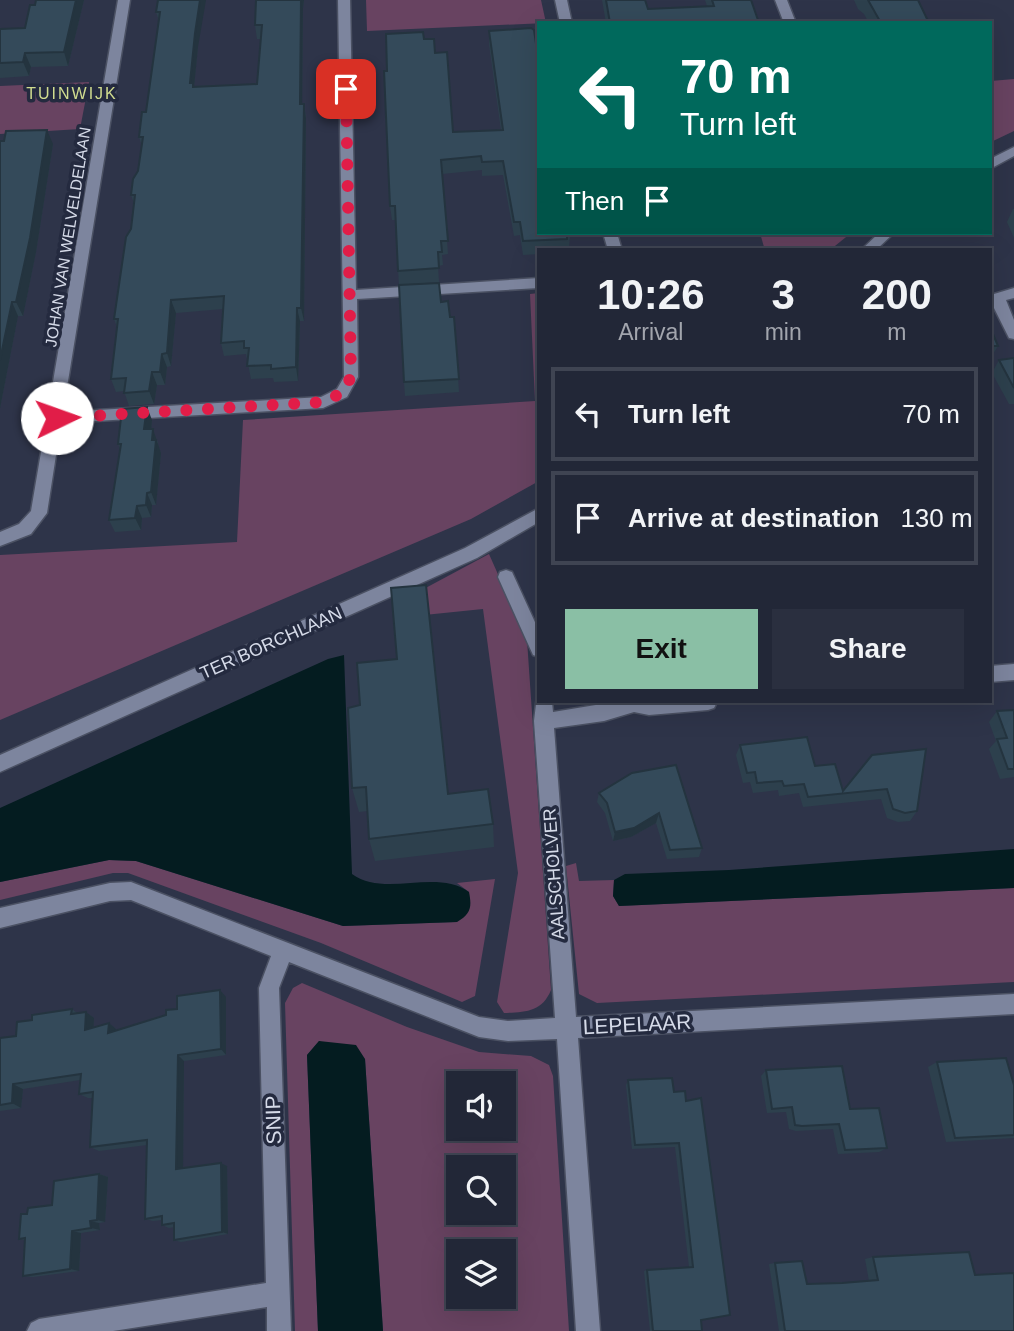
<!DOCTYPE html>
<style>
body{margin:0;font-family:Helvetica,sans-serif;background:#2a2f3f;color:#f1f3f6;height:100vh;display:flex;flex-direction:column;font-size:26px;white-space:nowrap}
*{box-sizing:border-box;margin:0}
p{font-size:23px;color:#a2a5ad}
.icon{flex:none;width:38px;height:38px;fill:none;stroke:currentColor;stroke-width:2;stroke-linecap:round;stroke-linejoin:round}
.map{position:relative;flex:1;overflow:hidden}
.side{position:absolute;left:537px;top:248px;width:455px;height:455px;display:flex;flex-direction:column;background:#222737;border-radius:0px;box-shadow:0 7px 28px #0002,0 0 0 2px #3f4452}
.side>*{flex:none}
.guide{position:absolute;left:537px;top:21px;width:455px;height:214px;border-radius:0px;box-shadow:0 7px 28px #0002,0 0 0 2px #3f4452;background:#00695c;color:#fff;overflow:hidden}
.tools{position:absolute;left:446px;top:1071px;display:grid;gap:14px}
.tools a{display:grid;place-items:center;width:70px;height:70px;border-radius:0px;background:#222737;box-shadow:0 7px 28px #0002,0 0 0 2px #3f4452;font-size:35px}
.pin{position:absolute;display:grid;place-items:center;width:60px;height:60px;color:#fff;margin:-30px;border-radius:14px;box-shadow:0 4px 10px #0006}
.me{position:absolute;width:77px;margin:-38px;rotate:87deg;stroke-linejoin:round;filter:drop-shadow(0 0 5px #0008)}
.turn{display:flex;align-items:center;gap:24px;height:147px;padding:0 28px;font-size:32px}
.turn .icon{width:91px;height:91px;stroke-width:2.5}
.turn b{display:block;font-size:49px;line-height:60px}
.then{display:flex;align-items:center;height:66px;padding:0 28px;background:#0003;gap:14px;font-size:26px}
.eta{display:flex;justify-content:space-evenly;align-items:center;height:119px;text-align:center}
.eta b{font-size:42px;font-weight:600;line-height:49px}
.button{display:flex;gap:14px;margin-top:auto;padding:14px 28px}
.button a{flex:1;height:80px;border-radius:0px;background:#8abfa5;color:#111;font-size:28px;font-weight:600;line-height:80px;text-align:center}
.button a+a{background:#2a2f3f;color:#f1f3f6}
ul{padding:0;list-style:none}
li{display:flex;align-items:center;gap:21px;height:94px;margin:0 14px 10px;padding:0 14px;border:4px solid #3f4452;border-radius:0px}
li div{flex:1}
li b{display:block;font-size:26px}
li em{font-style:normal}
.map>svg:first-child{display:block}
</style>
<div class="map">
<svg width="1014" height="1331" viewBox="0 0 1014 1331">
<rect width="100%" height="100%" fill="#2e3449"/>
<path fill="#684361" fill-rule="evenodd" d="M366,0H541L546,23L367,31Z
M1014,79V131L991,142V81Z
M89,82L80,129L0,134V86Z
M760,233H851L830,250H718L764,247Z
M539,293V481L471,519L0,720V555L237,542L243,420L535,401L530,294Z
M489,554L527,640L551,990C542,1012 526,1012 504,1013L497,1002L518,873L483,609L395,618L392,606Z
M109,860L136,861L343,926L457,922L469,892L457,883L495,879L475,996L462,1002L321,943L128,873H113L0,900V882Z
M576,863L579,881L614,880L613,896L619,906L1014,888V982L597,1003L579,994L566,866Z
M302,983L407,1027L479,1052L531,1056L549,1065L553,1076L569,1331H383L365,1059L319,1041L307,1055L318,1331H295L285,1003L293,988ZM458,1083H504V1129H458ZM458,1167H504V1213H458ZM458,1251H504V1297H458Z"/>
<path fill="#041c20" d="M344,655L352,874C385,898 436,868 469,892C472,907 471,914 457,922L343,926L136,861L109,860L0,882V808L328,659Z
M1014,849V888L619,906L613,896L614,880L625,874L729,870Z
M319,1041L356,1045L365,1059L383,1331H318L307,1055Z"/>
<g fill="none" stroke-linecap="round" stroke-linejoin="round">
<g stroke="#4b5163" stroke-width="3">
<path id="street" d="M118,0H130L63,412L321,397L337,389L344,377L338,0H350L356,290L539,278V288L357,299L358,377L347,397L323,408L61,423L47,513L31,534L0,546V532L19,524L31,511Z
M555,0H567L572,23H560Z
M775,0H787L796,23H784Z
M1014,147V156L990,169V159Z
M603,233H617L622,250H608Z
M879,233H894L876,250H861Z
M1014,288V298L1006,300L1014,320V339L1009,338L992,304L994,294Z
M539,508V522L477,558L0,772V755L465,548Z
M506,570L512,572L539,631V657L533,655L498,577L500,572Z
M1014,664V680L990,682V666Z
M537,696H539V702H552L553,712L614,702H717L714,708L708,710L649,715L634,712L604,721L554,728L576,1017L1014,994V1014L578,1038L600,1331H576L557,1039L508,1041L479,1037L289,962L279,988L291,1331H267V1307L113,1331H27L31,1323L39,1319L266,1283L259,988L271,956L131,900L110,901L0,928V908L110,883L131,882L479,1017L508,1021L555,1018L534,721Z"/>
</g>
<use href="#street" fill="#7d859e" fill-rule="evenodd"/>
</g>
<path fill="#2d404d" d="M84,0L68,66L31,67L29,76L0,78V29L25,28Z
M158,0L198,47L194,86L257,84L261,39H257L255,25L256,0H304L303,8L302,104H304L306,118L304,321H300L298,381L274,382L273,378L251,379L246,354L224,356L221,343L223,309L176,313L171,366L167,367L165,385H157L154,404L129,406L124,391L116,392L111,379L117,327L114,319L131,229L134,203L131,195L138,171L142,146L139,137L146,112L159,21L156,12Z
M602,0H645L648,9L707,6L705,0H751L759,23H606Z
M854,0H918L929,23H869L864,14L858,9Z
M489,31L539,233L570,235L569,249H567V250H539V254L523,255L520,235L514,236L503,175L482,176V170L442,174L448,254L442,255L443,265L438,266L439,282L399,285L395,220H392L390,206L387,71L435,53L453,132L501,130L489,44Z
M0,141L53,144L36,252L23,316H18L0,408Z
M1013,209H1014V238L1007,222Z
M665,233H709V234L666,235Z
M441,302L450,317H454L459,392L405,396L404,382Z
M990,327L998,346L990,359Z
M1014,358V404H1009L992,373L999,360Z
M152,420L151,429L158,442V445L161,453L156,505H152L151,517L142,518L141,530L115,532L109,520L120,449L118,444Z
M348,708L448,794L493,824L494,847L375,861L369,839L367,811L359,812L352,788Z
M1014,710V777L1000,779L989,749L996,741L989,722L997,711Z
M740,745L815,766L843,791L872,755L917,811L910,821L898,822L887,818L881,799L803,807L799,793L779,796L778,790L753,793L750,782L743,783L736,755Z
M632,773L702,848L699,857L667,859L656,823L631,837L613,841L605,813L597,802L599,793Z
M226,997V1055L184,1061L183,1168L227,1166L228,1234L181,1242L174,1240V1227L169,1228L162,1225V1220L153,1221L145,1219L147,1145L99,1151L90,1147L92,1098H88L79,1094L80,1080L23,1089L21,1108L0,1111V1038L16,1036L32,1020L72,1009L77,1013L86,1012L94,1018L93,1028L109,1023L116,1029V1031L166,1015L177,1009Z
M937,1062L1014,1085V1138L946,1142L928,1067Z
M766,1070L850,1109L887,1148L879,1152L838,1154L833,1129L796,1131L789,1129L786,1112L767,1113L761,1076Z
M672,1078L701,1320L702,1331H650L644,1271L647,1270L689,1267L675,1147L632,1149L626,1085L628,1080Z
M99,1174L108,1177L105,1222L99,1223L100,1230L81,1233L79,1271L33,1277L23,1276L25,1240L19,1239L27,1214L52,1205Z
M873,1257L975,1275L1014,1331H779L769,1264L775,1263L807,1284L869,1281L865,1259Z"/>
<path fill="#24343f" d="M76,0H84L68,66L64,52Z
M200,0H206L198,47L194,87L190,83L195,33Z
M301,0H304L303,8L302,118L300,104Z
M25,53L31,67L29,76L23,62Z
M304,104L306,118L304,321L301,308Z
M47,130L53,144L36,252L23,316L16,302Z
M171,300L176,313L171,366L167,353Z
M12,302L18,316L0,408V360Z
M297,308L300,321L298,381L296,367Z
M162,354L167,367L165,385L160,372Z
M152,372L157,385L154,404L149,391Z
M147,407L152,420L150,442L144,429Z
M153,429L161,453L156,505L151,492Z
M147,493L152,505L151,517L146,505Z
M137,506L142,518L141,530L135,518Z
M659,813L656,823L631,837L613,841L615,832Z
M220,990L226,997V1055L221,1049Z
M86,1012L94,1018L93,1036L85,1030Z
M109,1023L116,1029V1039L108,1033Z
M178,1055L184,1061L183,1173L176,1169Z
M13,1084L23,1089L21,1108L12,1103Z
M221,1163L227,1166L228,1234L222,1232Z
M99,1174L108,1177L105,1222L97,1220Z
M90,1221L99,1223L100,1230L91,1228Z
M72,1231L81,1233L79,1271L70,1269Z"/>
<path fill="#344a5a" stroke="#24343f" stroke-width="2" d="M36,0H76L64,52L25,53L23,62L0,63V29L25,28L30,5H35Z
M158,0H200L195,33L190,83H193V87L257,84L262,25H255L256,0H301L300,104H304L301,308H297L296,367L271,369V365L247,366L249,348H244V341L221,343L224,296L171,300L167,353L162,354L160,372H152L149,391L124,393L126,378L111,379L118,319H114L126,237L131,229L135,195H131L133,179L138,171L143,137H139L142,112H146L160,12H156Z
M606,0H645L648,9L714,6L712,0H751L759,23H610Z
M868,0H918L929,23H881Z
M531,28L534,30L539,64V233H569L570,235H567V239L523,241L520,222H514L503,161L482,162L481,156L441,160L448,241H441L442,252H438L439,268L398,271L395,206H390L384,71H387L386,34L423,32L424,39H434L435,53L447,52L453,132L503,130L489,31Z
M47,130L30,238L16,302H12L0,360V141H4L6,131Z
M439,283L441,302L448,301L450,317H454L459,379L404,382L399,285Z
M990,327L998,346H990Z
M1014,358V388L999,360Z
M147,407L144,429H153L152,440H156L151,492L147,493L146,505L137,506L135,518L109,520L121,444H118L122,409Z
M426,585L448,794L488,789L493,824L369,839L366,787L352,788L348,708L360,705L357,663L397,659L391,588Z
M1014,710V769H1008L997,739L1007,738L997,711Z
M807,737L815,766L835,764L843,791L872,755L926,749L917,811L905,813L893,809L887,789L808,797L804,784L784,786L782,781L757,783L755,772L747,773L740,745Z
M676,765L702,848L670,850L659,813L634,828L615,832L607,803L599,793L632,773Z
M220,990L221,1049L178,1055L176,1169L221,1163L222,1232L174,1240V1223L162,1225V1216L145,1219L147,1140L90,1147L93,1092L79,1094L81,1074L13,1084L12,1103L0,1105V1038L16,1036L17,1022L32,1020V1015L72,1009L71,1014L86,1012L85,1030L109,1023L108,1033L166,1015V1010L177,1009V996Z
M1006,1058L1014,1085V1135L955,1138L937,1062Z
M842,1066L850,1109L879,1108L887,1148L845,1150L839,1124L802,1126L795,1125L792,1107L772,1109L766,1070Z
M672,1078L674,1092L685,1091L686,1101L701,1098L730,1315L701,1320L702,1331H653L647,1270L693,1267L679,1143L635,1145L628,1080Z
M99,1174L97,1220L90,1221L91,1228L72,1231L70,1269L23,1276L25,1238L19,1239L21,1214H27L28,1208L52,1205L54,1181Z
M969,1252L975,1275L1014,1273V1331H785L775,1263L802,1261L807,1284L842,1283L878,1280L873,1257Z"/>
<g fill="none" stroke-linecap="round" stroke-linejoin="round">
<path stroke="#e11d48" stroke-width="12" stroke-dasharray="0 21.6" d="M57,418L323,402L342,393L351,377L346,89"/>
</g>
<g text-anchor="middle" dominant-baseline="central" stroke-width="7" stroke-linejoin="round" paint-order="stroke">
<g font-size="16" letter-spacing="2" fill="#d0dc8f" stroke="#242a3f">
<text x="72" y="93">TUINWIJK</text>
</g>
<g font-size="16" fill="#d5dae8" stroke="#242a3f">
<text transform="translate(68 237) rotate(-81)">JOHAN VAN WELVELDELAAN</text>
</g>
<g font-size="18" fill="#d5dae8" stroke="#242a3f">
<text transform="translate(271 643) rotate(-24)">TER BORCHLAAN</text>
<text transform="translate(554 874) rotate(-94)">AALSCHOLVER</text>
</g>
<g font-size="21" fill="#d5dae8" stroke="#242a3f">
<text transform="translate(637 1024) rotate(-3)">LEPELAAR</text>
<text transform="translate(273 1120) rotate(-92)">SNIP</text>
</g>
</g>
</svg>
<div class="tools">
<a><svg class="icon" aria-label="sound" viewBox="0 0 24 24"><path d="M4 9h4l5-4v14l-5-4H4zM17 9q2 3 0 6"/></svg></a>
<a><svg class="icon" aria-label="search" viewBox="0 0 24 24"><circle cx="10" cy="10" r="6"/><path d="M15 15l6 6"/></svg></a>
<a><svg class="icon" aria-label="layers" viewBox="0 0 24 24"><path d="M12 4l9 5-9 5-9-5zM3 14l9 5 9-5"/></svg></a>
</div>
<div class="pin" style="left:346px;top:89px;background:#d93025"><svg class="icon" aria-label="arrive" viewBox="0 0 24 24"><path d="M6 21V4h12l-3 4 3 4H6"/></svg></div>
<svg class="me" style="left:57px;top:418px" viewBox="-20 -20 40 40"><circle r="19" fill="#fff"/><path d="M0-13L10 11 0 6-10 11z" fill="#e11d48"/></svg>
<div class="guide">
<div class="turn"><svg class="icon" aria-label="left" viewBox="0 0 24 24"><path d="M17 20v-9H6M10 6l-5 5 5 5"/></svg><div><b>70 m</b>Turn left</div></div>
<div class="then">Then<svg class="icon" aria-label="arrive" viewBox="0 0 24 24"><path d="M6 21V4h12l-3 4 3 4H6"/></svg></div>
</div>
<section class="side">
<div class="eta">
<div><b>10:26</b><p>Arrival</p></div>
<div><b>3</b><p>min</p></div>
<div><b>200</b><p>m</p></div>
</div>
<ul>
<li><svg class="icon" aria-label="left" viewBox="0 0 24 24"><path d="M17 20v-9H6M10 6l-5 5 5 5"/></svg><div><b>Turn left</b></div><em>70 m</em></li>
<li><svg class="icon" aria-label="arrive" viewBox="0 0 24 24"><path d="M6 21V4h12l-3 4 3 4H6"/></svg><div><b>Arrive at destination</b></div><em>130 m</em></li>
</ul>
<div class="button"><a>Exit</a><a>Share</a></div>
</section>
</div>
